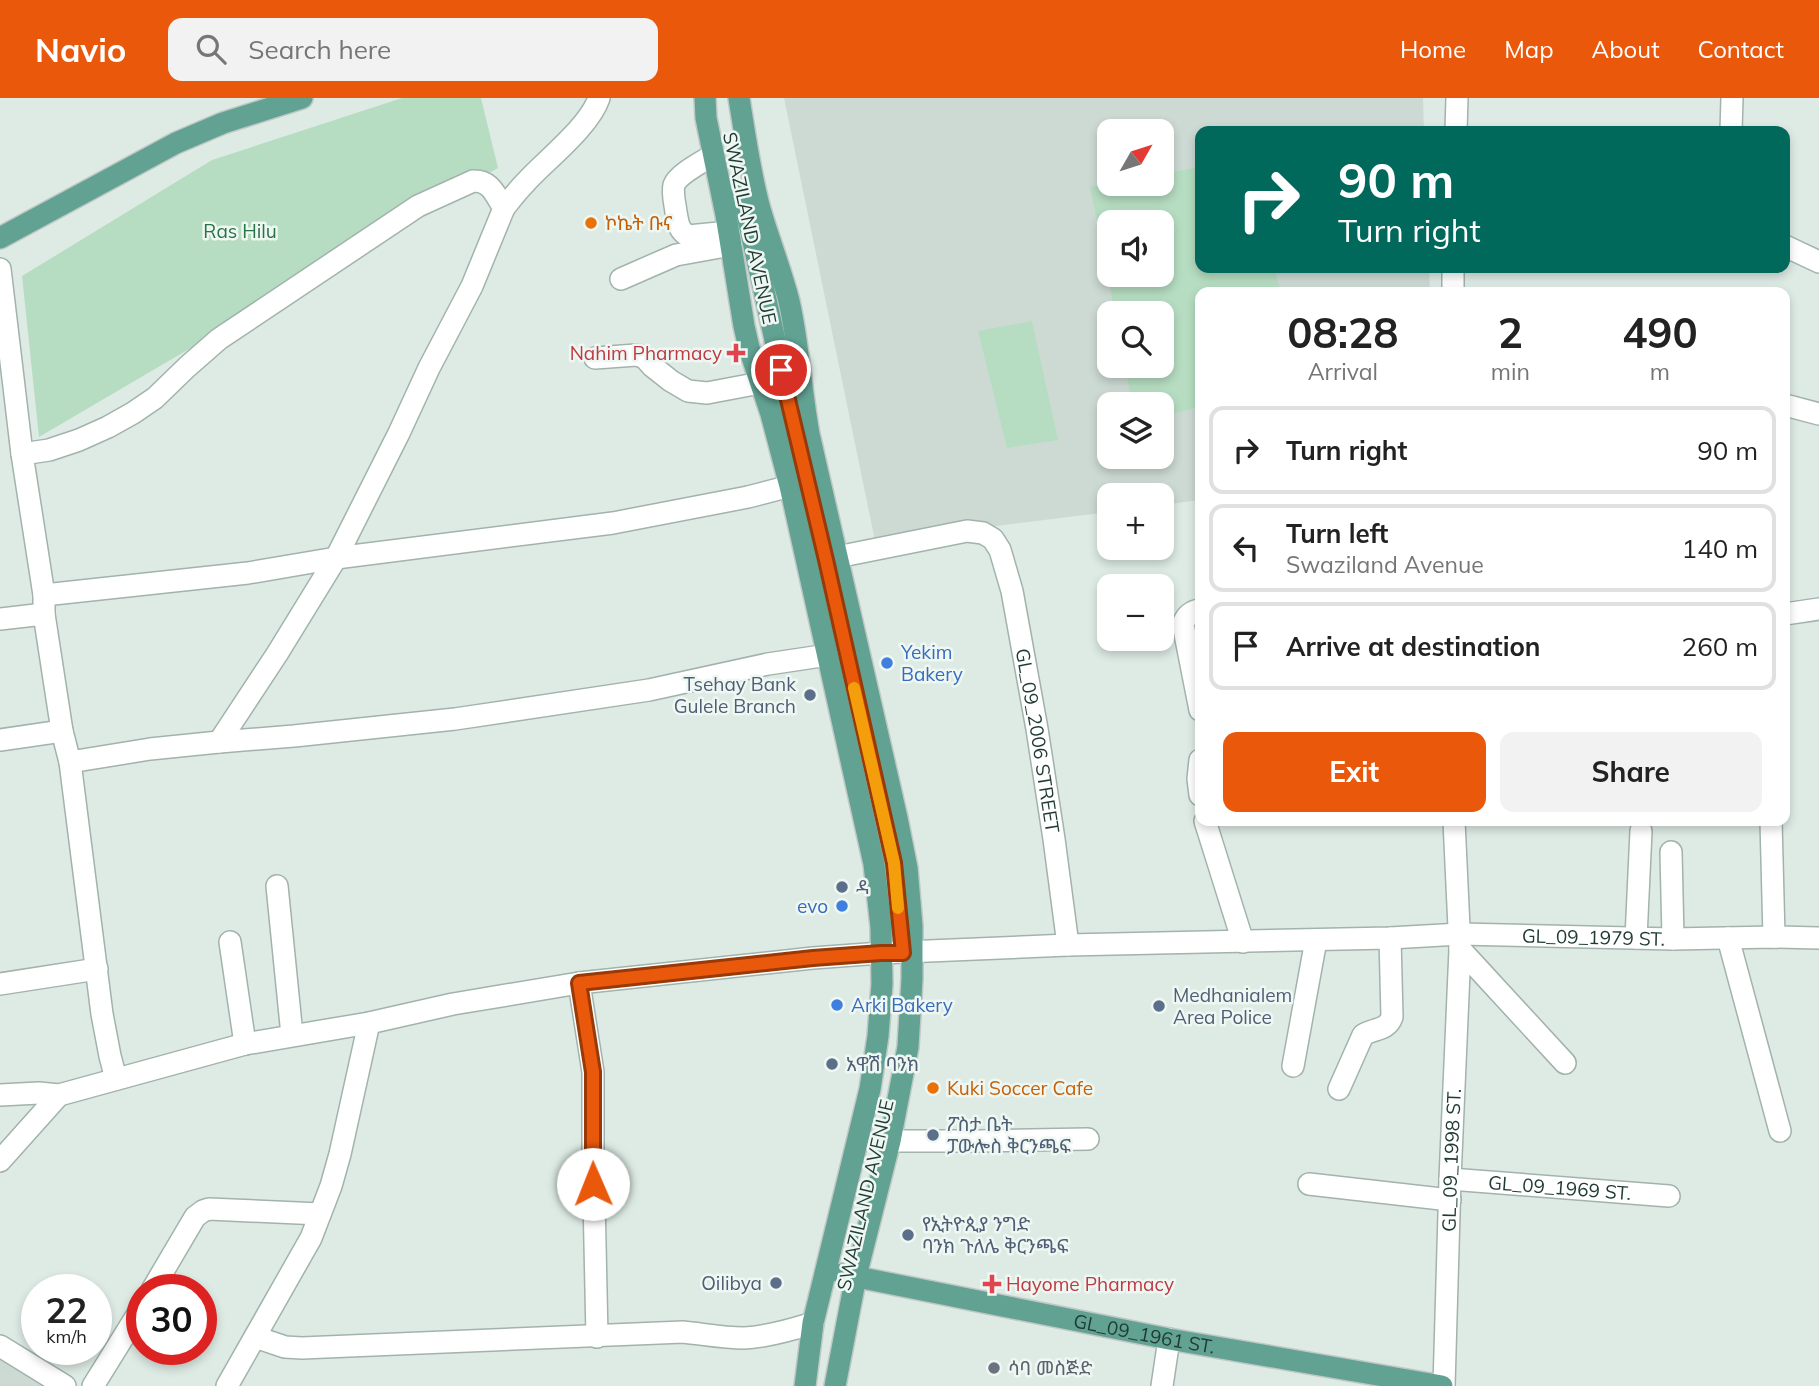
<!DOCTYPE html>
<meta charset="utf-8">
<style>
body{margin:0;font-family:Mulish,"Noto Sans Ethiopic",sans-serif;background:#f2f2f2;color:#222;height:100vh;display:flex;flex-direction:column;font-size:26px;white-space:nowrap}
*{box-sizing:border-box;margin:0}
p{font-size:23px;color:#767676}
.icon{flex:none;width:38px;height:38px;fill:none;stroke:currentColor;stroke-width:2;stroke-linecap:round;stroke-linejoin:round}
.map{position:relative;flex:1;overflow:hidden}
.panel{position:absolute;left:1195px;top:189px;width:595px;height:539px;display:flex;flex-direction:column;background:#fff;border-radius:14px;box-shadow:0 4px 10px #0003}
.panel>*{flex:none}
.top-card{position:absolute;left:1195px;top:28px;width:595px;height:147px;border-radius:14px;box-shadow:0 4px 10px #0003;background:#00695c;color:#fff;overflow:hidden}
.needle{width:46px;rotate:51deg}
.tools{position:absolute;left:1097px;top:21px;display:grid;gap:14px}
.tools a{display:grid;place-items:center;width:77px;height:77px;border-radius:14px;background:#fff;box-shadow:0 4px 10px #0003;font-size:35px}
.speed{position:absolute;left:21px;top:1176px;display:flex;gap:14px;font-size:35px;font-weight:700;text-align:center}
.speed>*{display:grid;place-content:center;width:91px;height:91px;border-radius:50%;background:#fff;box-shadow:0 4px 10px #0003;line-height:1}
.speed small{font-size:18px;font-weight:400}
.speed .limit{border:10px solid #d22;background:#fff;color:#111}
.pin{position:absolute;display:grid;place-items:center;width:60px;height:60px;color:#fff;margin:-30px;border:4px solid #fff;border-radius:50%;box-shadow:0 2px 7px #0007}
.me{position:absolute;width:77px;margin:-38px;rotate:359deg;stroke-linejoin:round;filter:drop-shadow(0 0 5px #0008)}
.turn{display:flex;align-items:center;gap:24px;height:147px;padding:0 28px;font-size:32px}
.turn .icon{width:91px;height:91px;stroke-width:2.5}
.turn b{display:block;font-size:49px;line-height:60px}
.eta{display:flex;justify-content:space-evenly;align-items:center;height:119px;text-align:center}
.eta b{font-size:42px;font-weight:700;line-height:49px}
.cta{display:flex;gap:14px;margin-top:auto;padding:14px 28px}
.cta a{flex:1;height:80px;border-radius:14px;background:#ea580c;color:#fff;font-size:28px;font-weight:700;line-height:80px;text-align:center}
.cta a+a{background:#f2f2f2;color:#222}
ul{padding:0;list-style:none}
li{display:flex;align-items:center;gap:21px;height:88px;margin:0 14px 10px;padding:0 14px;border:4px solid #e0e0e0;border-radius:14px}
li div{flex:1}
li b{display:block;font-size:26px}
li em{font-style:normal}
header{display:flex;align-items:center;gap:42px;box-sizing:border-box;height:98px;padding:0 35px;background:#ea580c;color:#fff}
header strong{font-size:33px}
nav{display:flex;gap:38px;margin-inline-start:auto;font-size:24px}
.search{width:490px;height:63px;background:#f2f2f2;display:flex;align-items:center;gap:18px;box-sizing:border-box;padding:0 24px;border-radius:14px;color:#767676;font-size:26px}
.map>svg:first-child{display:block}
</style>
<header>
<strong>Navio</strong>
<div class="search"><svg class="icon" aria-label="search" viewBox="0 0 24 24"><circle cx="10" cy="10" r="6"/><path d="M15 15l6 6"/></svg>Search here</div>
<nav><a>Home</a><a>Map</a><a>About</a><a>Contact</a></nav>
</header>
<div class="map">
<svg width="1819" height="1288" viewBox="0 0 1819 1288">
<rect width="100%" height="100%" fill="#deebe5"/>
<path fill="#cddad4" fill-rule="evenodd" d="M784,0H1423L1424,33H1200V170H1429L1430,194H1200V402L1162,407V397H1110L1109,414L875,443ZM1110,33H1162V86H1110ZM1110,124H1162V177H1110ZM1110,215H1162V268H1110ZM1110,306H1162V359H1110Z
M0,1257L57,1288H0Z"/>
<path fill="#b6ddc1" fill-rule="evenodd" d="M402,0H481L498,70L39,339L22,178L212,62Z
M1200,69V170H1275L1280,194H1200V309L1162,318V306H1132L1125,268H1162V215H1115L1090,89L1109,85L1162,86V76ZM1162,124V177H1110V124Z
M1032,223L1058,342L1007,350L978,233Z"/>
<g fill="none" stroke-linecap="round" stroke-linejoin="round">
<g stroke="#a1b3ac" stroke-width="24">
<g id="minor">
<path d="M1456,33L1457,0"/>
<path d="M1731,33L1732,0"/>
<path d="M713,57C704,63 678,76 674,87C672,95 675,106 676,114C678,124 678,132 688,138L729,134"/>
<path d="M504,110C511,101 518,92 526,84C547,61 589,29 599,0"/>
<path d="M1785,148L1819,164"/>
<path d="M0,171L22,356L44,497V516L62,633L70,664L102,916L110,958L116,981"/>
<path d="M621,181L676,157L731,147"/>
<path d="M1453,194V170"/>
<path d="M595,260L636,257L644,259L652,268L671,283L688,293L707,295L760,285"/>
<path d="M1785,307L1819,316"/>
<path d="M22,356L49,352L79,342L108,329L133,315L155,300L187,269L219,241L418,108L473,83C491,82 495,97 504,110L472,188L429,270L399,335L336,460L277,556L219,644"/>
<path id="s1" d="M837,459L967,433L983,435L993,441L1000,452L1012,493L1037,631L1054,741L1068,847"/>
<path d="M44,497L248,475L336,460L613,425L748,399L790,388"/>
<path d="M1200,512C1192,513 1186,518 1183,526L1200,612"/>
<path d="M1785,516L1819,511"/>
<path d="M0,521L44,516"/>
<path d="M0,642L62,633"/>
<path d="M1200,662L1198,681L1200,697"/>
<path d="M70,664L150,651L219,644L294,638L455,621L649,592L768,566L828,557"/>
<path d="M1205,723L1243,844"/>
<path d="M1771,723L1774,839"/>
<path d="M1671,754L1673,841"/>
<path d="M277,788L292,937"/>
<path d="M1636,840L1641,733"/>
<path d="M1728,840L1780,1033"/>
<path d="M230,844L245,946"/>
<path d="M1460,851L1565,965"/>
<path d="M579,885L593,974V1053L597,1239"/>
<path d="M0,886L97,871"/>
<path d="M1293,968L1316,842"/>
<path d="M1339,991L1363,937C1374,930 1387,933 1392,919L1390,840"/>
<path id="s2" d="M0,997L39,995L59,997L245,946L369,925L453,906L579,885L813,860L881,855L1068,847L1390,840L1460,836L1673,841L1774,839L1819,840"/>
<path d="M890,1043H978L1088,1041"/>
<path d="M0,1063L59,997"/>
<path id="s3" d="M1450,1081L1669,1098"/>
<path d="M1309,1086L1450,1102"/>
<path d="M152,1192L195,1119L203,1113L209,1111L320,1116"/>
<path d="M255,1239L285,1249L302,1250L683,1234C703,1236 723,1240 744,1240C767,1239 791,1232 813,1225"/>
<path d="M0,1248L65,1288"/>
<path d="M93,1288L142,1209"/>
<path d="M227,1288L311,1140L331,1088L340,1056L369,925"/>
<path d="M1162,1288L1169,1241"/>
<path id="s4" d="M1444,1288L1450,1081L1460,851L1454,723"/>
</g>
</g>
<g stroke="#c0c8c6" stroke-width="24">
<g id="major">
<path d="M705,0L706,20L726,117L744,228L749,250L771,316L790,388L874,766L881,829L882,886L878,938L870,991L813,1225L805,1288"/>
<path d="M739,0C745,37 750,75 760,111C769,142 781,172 789,203C799,247 801,292 809,336L897,720L907,770L912,828V881L908,949L890,1043L856,1178L835,1288"/>
<path d="M742,94L796,336"/>
<path d="M0,140L176,45L223,25L302,0"/>
<path id="s5" d="M842,1176L1169,1241L1442,1288"/>
</g>
</g>
<use href="#minor" stroke="#fff" stroke-width="21"/>
<use href="#major" stroke="#61a292" stroke-width="21"/>
</g>
<g fill="none" stroke-linecap="round" stroke-linejoin="round">
<g stroke="#983908" stroke-width="18">
<path id="route" d="M593,1086V974L579,885L813,860L881,855H903L894,765L826,462L781,272"/>
</g>
<use href="#route" stroke="#ea580c" stroke-width="12"/>
<path stroke="#f59e0b" stroke-width="12" d="M854,590L894,765L898,810"/>
</g>
<g fill="#e8710a" stroke="#eff7f3" stroke-width="2.5">
<circle cx="591" cy="125" r="7"/>
<circle cx="933" cy="990" r="7"/>
</g>
<g fill="#e0444e" stroke="#eff7f3" stroke-width="2.5">
<path d="M732.5 244.5h7v7h7v7h-7v7h-7v-7h-7v-7h7z"/>
<path d="M988.5 1175.5h7v7h7v7h-7v7h-7v-7h-7v-7h7z"/>
</g>
<g fill="#3f7fe0" stroke="#eff7f3" stroke-width="2.5">
<circle cx="887" cy="565" r="7"/>
<circle cx="842" cy="808" r="7"/>
<circle cx="837" cy="907" r="7"/>
</g>
<g fill="#5c6f8a" stroke="#eff7f3" stroke-width="2.5">
<circle cx="810" cy="597" r="7"/>
<circle cx="842" cy="789" r="7"/>
<circle cx="1159" cy="908" r="7"/>
<circle cx="832" cy="966" r="7"/>
<circle cx="933" cy="1037" r="7"/>
<circle cx="908" cy="1137" r="7"/>
<circle cx="776" cy="1185" r="7"/>
</g>
<circle fill="#6b7280" stroke="#eff7f3" stroke-width="2.5" cx="994" cy="1270" r="7"/>
<g text-anchor="middle" dominant-baseline="central" stroke-width="5" stroke-linejoin="round" paint-order="stroke">
<g font-size="19" fill="#c56008" stroke="#eff7f3" text-anchor="start">
<text x="605" y="125">ኮኬት ቡና</text>
<text x="947" y="990">Kuki Soccer Cafe</text>
</g>
<g font-size="19" fill="#1f3b34" stroke="#eff7f3">
<text transform="translate(750 130) rotate(78)">SWAZILAND AVENUE</text>
<text stroke="none"><textPath href="#s1" startOffset="368">GL_09_2006 STREET</textPath></text>
<text stroke="none"><textPath href="#s2" startOffset="1608">GL_09_1979 ST.</textPath></text>
<text stroke="none"><textPath href="#s4" startOffset="226">GL_09_1998 ST.</textPath></text>
<text stroke="none"><textPath href="#s3" startOffset="110">GL_09_1969 ST.</textPath></text>
<text transform="translate(865 1097) rotate(-77)">SWAZILAND AVENUE</text>
<text stroke="none"><textPath href="#s5" startOffset="308">GL_09_1961 ST.</textPath></text>
</g>
<g font-size="19" fill="#287345" stroke="#eff7f3">
<text x="240" y="133">Ras Hilu</text>
</g>
<g font-size="19" fill="#be3a42" stroke="#eff7f3" text-anchor="end">
<text x="722" y="255">Nahim Pharmacy</text>
<text x="1006" y="1186" text-anchor="start">Hayome Pharmacy</text>
</g>
<g font-size="19" fill="#366cbe" stroke="#eff7f3" text-anchor="start">
<text x="901" y="554">Yekim<tspan x="901" dy="22">Bakery</tspan></text>
<text x="828" y="808" text-anchor="end">evo</text>
<text x="851" y="907">Arki Bakery</text>
</g>
<g font-size="19" fill="#4e5e75" stroke="#eff7f3" text-anchor="start">
<text x="796" y="586" text-anchor="end">Tsehay Bank<tspan x="796" dy="22">Gulele Branch</tspan></text>
<text x="856" y="789">ዳ</text>
<text x="1173" y="897">Medhanialem<tspan x="1173" dy="22">Area Police</tspan></text>
<text x="846" y="966">አዋሽ ባንክ</text>
<text x="947" y="1026">ፖስታ ቤት<tspan x="947" dy="22">ፓውሎስ ቅርንጫፍ</tspan></text>
<text x="922" y="1126">የኢትዮጲያ ንግድ<tspan x="922" dy="22">ባንክ ጉለሌ ቅርንጫፍ</tspan></text>
<text x="762" y="1185" text-anchor="end">Oilibya</text>
</g>
<g font-size="19" fill="#5b616d" stroke="#eff7f3" text-anchor="start">
<text x="1008" y="1270">ሳባ መስጅድ</text>
</g>
</g>
</svg>
<div class="tools">
<a><svg class="needle" viewBox="-14 -14 28 28"><path d="M0-13l5 13h-10z" fill="#e53935"/><path d="M0 13l5-13h-10z" fill="#767676"/></svg></a>
<a><svg class="icon" aria-label="sound" viewBox="0 0 24 24"><path d="M4 9h4l5-4v14l-5-4H4zM17 9q2 3 0 6"/></svg></a>
<a><svg class="icon" aria-label="search" viewBox="0 0 24 24"><circle cx="10" cy="10" r="6"/><path d="M15 15l6 6"/></svg></a>
<a><svg class="icon" aria-label="layers" viewBox="0 0 24 24"><path d="M12 4l9 5-9 5-9-5zM3 14l9 5 9-5"/></svg></a>
<a>+</a>
<a>−</a>
</div>
<div class="speed"><div>22<small>km/h</small></div><div class="limit">30</div></div>
<div class="pin" style="left:781px;top:272px;background:#d93025"><svg class="icon" aria-label="arrive" viewBox="0 0 24 24"><path d="M6 21V4h12l-3 4 3 4H6"/></svg></div>
<svg class="me" style="left:593px;top:1086px" viewBox="-20 -20 40 40"><circle r="19" fill="#fff"/><path d="M0-13L10 11 0 6-10 11z" fill="#ea580c"/></svg>
<div class="top-card">
<div class="turn"><svg class="icon" aria-label="right" viewBox="0 0 24 24"><path d="M7 20v-9h11M14 6l5 5-5 5"/></svg><div><b>90 m</b>Turn right</div></div>
</div>
<section class="panel">
<div class="eta">
<div><b>08:28</b><p>Arrival</p></div>
<div><b>2</b><p>min</p></div>
<div><b>490</b><p>m</p></div>
</div>
<ul>
<li><svg class="icon" aria-label="right" viewBox="0 0 24 24"><path d="M7 20v-9h11M14 6l5 5-5 5"/></svg><div><b>Turn right</b></div><em>90 m</em></li>
<li><svg class="icon" aria-label="left" viewBox="0 0 24 24"><path d="M17 20v-9H6M10 6l-5 5 5 5"/></svg><div><b>Turn left</b><p>Swaziland Avenue</p></div><em>140 m</em></li>
<li><svg class="icon" aria-label="arrive" viewBox="0 0 24 24"><path d="M6 21V4h12l-3 4 3 4H6"/></svg><div><b>Arrive at destination</b></div><em>260 m</em></li>
</ul>
<div class="cta"><a>Exit</a><a>Share</a></div>
</section>
</div>
